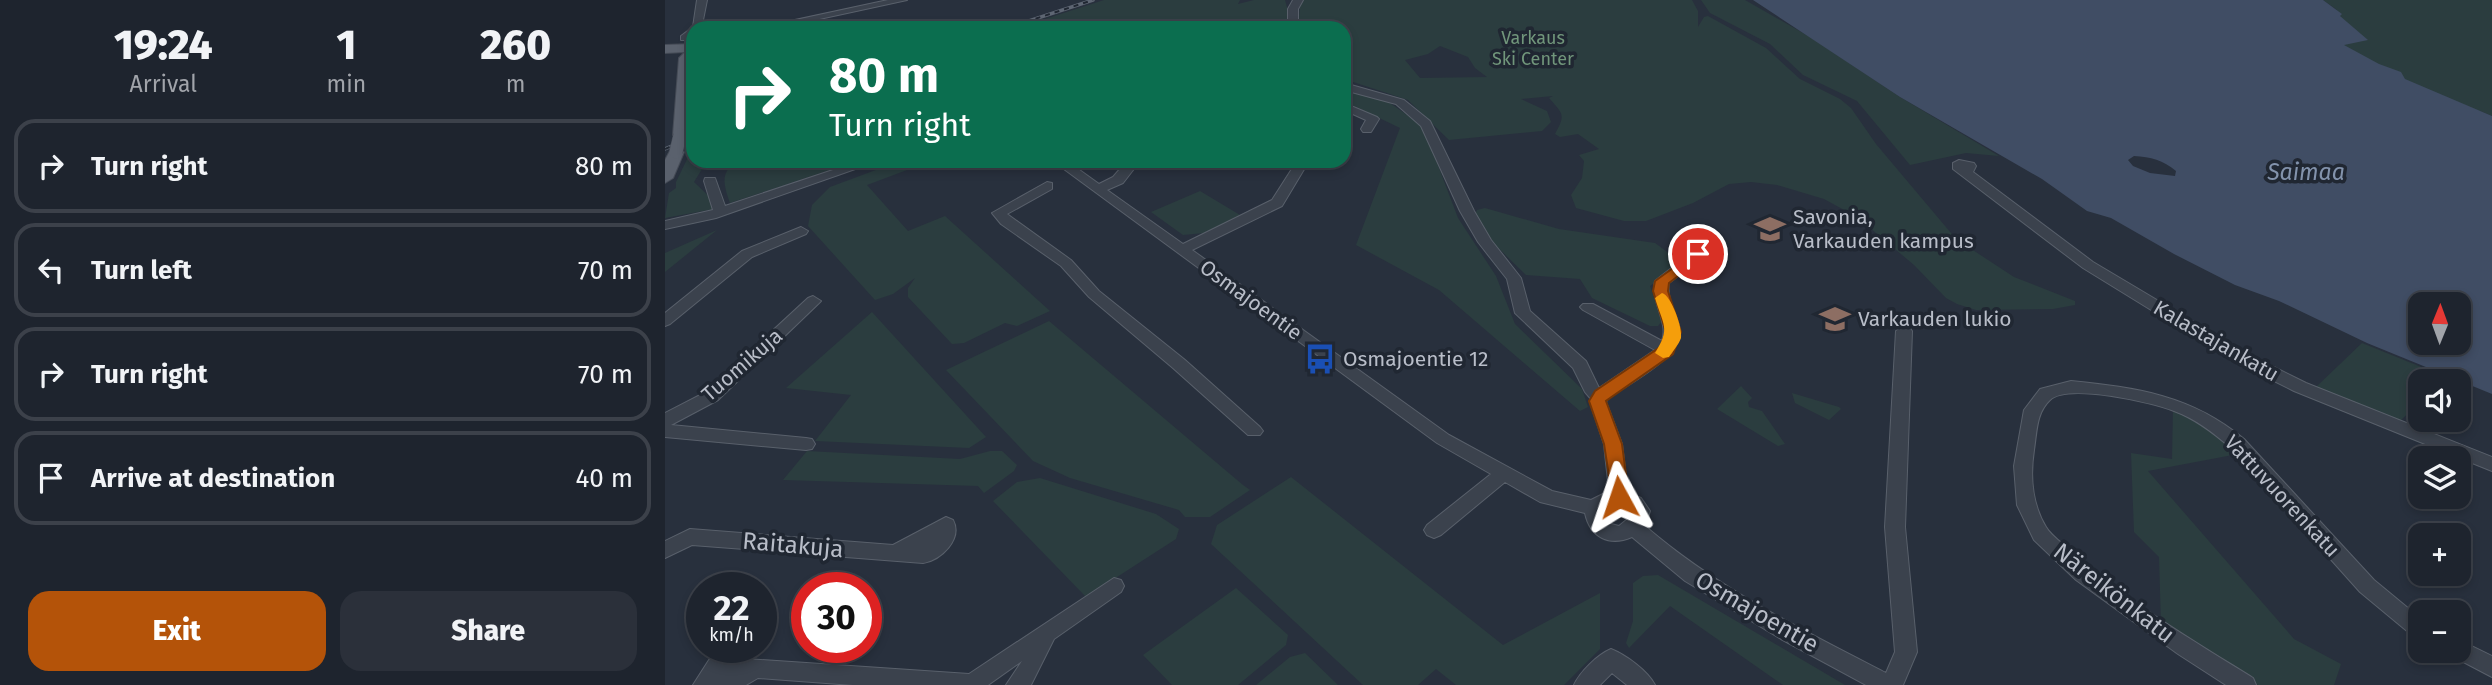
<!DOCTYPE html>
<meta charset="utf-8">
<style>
body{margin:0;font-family:"Fira Sans",sans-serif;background:#2b303a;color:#f1f3f6;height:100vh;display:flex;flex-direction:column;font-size:26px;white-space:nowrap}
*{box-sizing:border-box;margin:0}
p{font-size:23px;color:#a1a4aa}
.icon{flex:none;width:38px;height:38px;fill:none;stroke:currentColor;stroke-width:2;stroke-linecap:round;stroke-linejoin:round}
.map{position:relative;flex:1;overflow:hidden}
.details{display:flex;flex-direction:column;background:#1e242e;width:665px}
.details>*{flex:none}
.guide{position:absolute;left:21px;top:21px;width:665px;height:147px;border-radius:21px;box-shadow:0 4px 10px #0003,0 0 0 2px #3c414a;background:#0b6e4f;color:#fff;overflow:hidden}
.needle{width:46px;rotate:1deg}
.controls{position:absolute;left:1743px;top:292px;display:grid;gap:14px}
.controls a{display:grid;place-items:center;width:63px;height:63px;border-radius:14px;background:#1e242e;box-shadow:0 4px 10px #0003,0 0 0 2px #3c414a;font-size:35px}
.speed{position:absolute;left:21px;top:572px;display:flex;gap:14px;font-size:35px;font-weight:700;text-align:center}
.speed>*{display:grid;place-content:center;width:91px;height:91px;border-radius:50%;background:#1e242e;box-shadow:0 4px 10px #0003,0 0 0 2px #3c414a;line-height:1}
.speed small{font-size:18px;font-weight:400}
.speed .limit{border:10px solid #d22;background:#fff;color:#111}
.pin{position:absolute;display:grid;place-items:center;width:60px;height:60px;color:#fff;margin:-30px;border:4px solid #fff;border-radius:50%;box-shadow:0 2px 7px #0007}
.me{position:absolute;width:77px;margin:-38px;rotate:355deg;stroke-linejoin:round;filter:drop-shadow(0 0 5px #0008)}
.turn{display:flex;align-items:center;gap:24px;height:147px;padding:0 28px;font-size:32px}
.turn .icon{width:91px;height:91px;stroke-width:2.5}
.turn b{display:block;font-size:49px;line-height:60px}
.eta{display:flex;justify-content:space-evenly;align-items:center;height:119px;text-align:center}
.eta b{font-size:42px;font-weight:800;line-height:49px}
.button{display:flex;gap:14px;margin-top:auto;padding:14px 28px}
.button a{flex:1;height:80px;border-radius:21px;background:#b45309;color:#fff;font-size:28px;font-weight:800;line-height:80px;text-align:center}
.button a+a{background:#2b303a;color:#f1f3f6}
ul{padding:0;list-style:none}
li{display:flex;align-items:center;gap:21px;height:94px;margin:0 14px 10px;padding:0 14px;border:4px solid #3c414a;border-radius:21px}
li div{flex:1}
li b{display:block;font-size:26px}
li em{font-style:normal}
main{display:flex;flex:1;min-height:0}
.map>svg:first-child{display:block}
</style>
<main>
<section class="details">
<div class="eta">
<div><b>19:24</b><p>Arrival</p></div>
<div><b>1</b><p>min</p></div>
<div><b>260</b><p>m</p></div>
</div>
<ul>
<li><svg class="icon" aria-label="right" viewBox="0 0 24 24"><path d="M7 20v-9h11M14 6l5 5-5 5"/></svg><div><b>Turn right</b></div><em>80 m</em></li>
<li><svg class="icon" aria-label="left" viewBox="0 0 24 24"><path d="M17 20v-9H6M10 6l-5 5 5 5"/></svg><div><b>Turn left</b></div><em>70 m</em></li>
<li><svg class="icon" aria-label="right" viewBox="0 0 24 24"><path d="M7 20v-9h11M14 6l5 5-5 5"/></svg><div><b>Turn right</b></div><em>70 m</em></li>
<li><svg class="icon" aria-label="arrive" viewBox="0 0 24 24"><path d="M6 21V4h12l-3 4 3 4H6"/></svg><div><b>Arrive at destination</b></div><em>40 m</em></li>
</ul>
<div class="button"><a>Exit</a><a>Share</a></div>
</section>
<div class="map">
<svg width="1827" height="685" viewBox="0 0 1827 685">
<rect width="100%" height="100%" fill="#28303d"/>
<path fill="#2b3d3f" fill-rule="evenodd" d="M439,0H575L573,4L589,0H620L625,18L594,28H352Z
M639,0H1027L1033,11V27L1039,17L1043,16L1101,48L1135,79L1175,99L1186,108L1211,144L1291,239L1349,277L1410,301V305L1388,309L1311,310L1292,304L1281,298L1249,265L1192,217L1159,199L1112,185L1086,182L1064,184L1028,203L981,221H959L911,208L906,195L917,178L919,161L914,155L934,149L913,134L895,137L890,134C901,114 898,114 884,98L888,96L856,99L882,111L886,122L877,131L784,140L743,100L679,79V28H645L634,22L635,4ZM775,46L803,57L810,68L822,77L755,78L740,60L763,54Z
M1036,0H1080L1145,37L1235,97L1334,156L1301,153L1245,165L1192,101L1138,75L1105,44L1045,13Z
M1658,0H1827V116L1815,111L1794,110L1656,37L1672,10Z
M679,90L722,101L758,126L793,218L831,276L850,324L917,389L923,407L915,411L774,290L691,245L735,128L679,101Z
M28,147V161H49L37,169L29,182L52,204L49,209L0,218L4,193L11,188V182Z
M77,161H192L65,203C58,184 54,168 77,161Z
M235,161H266L202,185L243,231L280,216L385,311L352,326L340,323L299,343L287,344L243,297V288L250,278L228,294L210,300L143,226L147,205L165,187Z
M535,191L575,215L539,233L518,235L486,212Z
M820,208L894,229L990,243L1012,259V265L985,286L997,321L993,326H985L927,298L915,279L861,275L823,238L810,215L812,210Z
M52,230L0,272V253Z
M207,312L321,437L304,448L150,441L186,395L121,388Z
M384,321L578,485L585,490L545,517H520L514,510L405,478L368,461L281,370Z
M1697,343L1781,377L1776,381L1755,382V402L1734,422L1650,388Z
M1076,386L1087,398L1083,402L1084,407L1097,411L1120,444L1113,446L1052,409Z
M1127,393L1174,407L1176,409L1164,420L1130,403Z
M1508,408L1540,423L1573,454L1483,471L1629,639L1676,664L1669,685H1593L1496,624L1494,557L1469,532L1466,453L1507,459Z
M142,451L295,459L325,451H337L352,465L349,471L319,493L313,486L118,480Z
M626,477L838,645L935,593V649L899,685H791L771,669L753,685H698L546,544L552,525Z
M375,478L491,514L514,529L511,539L421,597L328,501L352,482Z
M993,575L1180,685H1118L1005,606L964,648L961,643L968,621V583L978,576Z
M571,588L623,635L621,645L573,685H507L478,655Z
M640,653L673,685H591L625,657Z"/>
<path fill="#404d64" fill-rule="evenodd" d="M1088,0H1658L1677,14L1675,16L1703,40L1679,45L1714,64L1736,72L1740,79L1827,116V394L1702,343L1614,301L1570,285L1509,254L1446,218L1422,211L1377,179L1235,97ZM1469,156C1486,157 1498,160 1511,171L1510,176L1485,173L1468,166L1463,160ZM1755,304H1794V343H1755Z"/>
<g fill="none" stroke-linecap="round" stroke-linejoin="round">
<g stroke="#59606b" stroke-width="2">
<path id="minor" d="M32,0H42L37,25L28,28V36L24,40H16V36L28,27Z
M223,0H242L113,28H93Z
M628,0H638L633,9V22L623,28H609L623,20V9Z
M679,83L739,100L765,121L809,211L826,240L856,278L865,311L921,361L934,388L990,350L918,310L915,307L918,304H928L997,341C1004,322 985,301 990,281L1028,251H1038L1040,254L1038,257L1004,283C1001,299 1012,314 1015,330C1019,356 962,385 943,398L941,402L957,444L963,493L976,498L985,511L980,526C1052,588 1137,630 1221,673L1230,652L1220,527L1231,331L1239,326L1244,327L1247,331L1240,527L1252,652L1238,685H1201L1116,639L1020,581L967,537C944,547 925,537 920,513L875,502L840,482L776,535L769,538L762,535L759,530L762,525L826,474L772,443L388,161H402L434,184L448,177L462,161H475L458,183L442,190L518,244L607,200L632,161H644L617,206L527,250L784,435L887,491L926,500L944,491L939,444L925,402L926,399L920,392L908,368L850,313L842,279L813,242L795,211L756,126L731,104L679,90ZM949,504L963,508L966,512L965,517L954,526L942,523L938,515L941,508Z
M679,103L712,117L714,119L706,132H698L696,129L701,120L679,110Z
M1294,160L1309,163L1311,166L1308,172L1428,262L1581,353L1641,383L1827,457V471L1629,391L1569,361L1418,268L1288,169V163Z
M195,161H213L51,218L0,229V221L48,210L39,181L40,178H50L60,206Z
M382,182L387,183V189L342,214L406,260L434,291L520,360L595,427L598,431L595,435H583L508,368L424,297L396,266L336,224L327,213Z
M136,227L143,231L141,234L87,257L5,324L0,326V313L77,251Z
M148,296L156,301L153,304L53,400L6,425L141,438L147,439L150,444L147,449L141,450L0,437V413L41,392L143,298Z
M1406,381C1473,388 1526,395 1579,439L1709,580L1755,618V639L1748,636L1695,592L1567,449C1549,433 1531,419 1509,411C1487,402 1402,383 1385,400C1371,413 1372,432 1369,450C1365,476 1367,504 1381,527C1387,537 1400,545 1408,553C1461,601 1527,640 1588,678L1591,685H1561L1513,654L1411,580L1369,540L1352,505L1349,466L1359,410L1375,389Z
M281,517L288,520C298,539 276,560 258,563L27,545L0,558V541L25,529L228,545Z
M449,578L456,580L459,586L456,592L389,639L366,685H341L357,661L323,685H188L93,678L81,685H28L44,660L52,657L304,674Z
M1794,640L1827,656V677L1787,656L1784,651H1794Z
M946,649C961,655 983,671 990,685H962L947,673L935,685H909C915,672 932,655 946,649Z"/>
</g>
<g stroke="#454b56" stroke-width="2">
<path id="major" d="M28,44L22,135L15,139L8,135L14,58L20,52L0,53V45Z
M11,147L19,152L8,178L0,183V160L6,149Z"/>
</g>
<use href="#minor" fill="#3b424d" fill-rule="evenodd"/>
<use href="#major" fill="#5a616d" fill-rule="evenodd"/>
<g stroke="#5e6673" stroke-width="3.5">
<path id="rail" d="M342,28L428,0
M0,149L28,137"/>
</g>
<use href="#rail" stroke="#202732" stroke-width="2" stroke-dasharray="5" stroke-linecap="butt"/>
<g stroke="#454b56" stroke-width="14" stroke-linecap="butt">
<path id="major-bridge" d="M11,152L15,135"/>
</g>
<use href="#major-bridge" stroke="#5a616d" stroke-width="13"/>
</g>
<path fill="#b45309" stroke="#753606" stroke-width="2" d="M1033,250L1038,251V257L1004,283L1003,291L1016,332L1008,354L941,401L957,444L964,497L961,502L954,504L948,502L939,444L924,401L930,391L995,347L1001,332L988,291L990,281Z"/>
<path fill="#f59e0b" d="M997,293C1006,295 1018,328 1016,338C1014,344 1008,351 1004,357L998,358L990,353C1006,328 998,325 990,298Z"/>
<defs>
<g id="university-bare" transform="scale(2.415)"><path d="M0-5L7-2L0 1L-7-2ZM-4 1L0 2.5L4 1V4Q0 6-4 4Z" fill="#8d6e63" stroke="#202732" stroke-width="2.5" paint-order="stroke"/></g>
<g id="school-bare" transform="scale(2.415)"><path d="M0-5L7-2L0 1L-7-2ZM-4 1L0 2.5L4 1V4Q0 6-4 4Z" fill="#8d6e63" stroke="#202732" stroke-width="2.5" paint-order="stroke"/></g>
<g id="bus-bare" transform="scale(2.415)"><path d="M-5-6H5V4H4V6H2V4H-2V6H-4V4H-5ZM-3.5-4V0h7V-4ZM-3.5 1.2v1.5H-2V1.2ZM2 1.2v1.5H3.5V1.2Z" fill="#1a4fb4" stroke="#202732" stroke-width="2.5" paint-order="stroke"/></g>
</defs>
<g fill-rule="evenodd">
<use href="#university-bare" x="1105" y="229"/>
<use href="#school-bare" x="1170" y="319"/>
<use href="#bus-bare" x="655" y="359"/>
</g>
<g text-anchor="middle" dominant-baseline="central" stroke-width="7" stroke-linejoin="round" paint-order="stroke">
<g font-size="18" fill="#71967b" stroke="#202732">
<text x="868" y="38">Varkaus<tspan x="868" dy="21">Ski Center</tspan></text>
</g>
<g font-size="21" fill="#b8bdc8" stroke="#202732" text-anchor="start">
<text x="1128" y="217">Savonia,<tspan x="1128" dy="24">Varkauden kampus</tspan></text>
<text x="1193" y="319">Varkauden lukio</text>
<text x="678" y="359">Osmajoentie 12</text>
</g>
<g font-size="21" fill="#b8bdc8" stroke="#202732">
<text transform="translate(586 300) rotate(36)">Osmajoentie</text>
<text transform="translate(1551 341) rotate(30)">Kalastajankatu</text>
<text transform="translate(77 365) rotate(-41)">Tuomikuja</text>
<text transform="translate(1617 496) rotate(47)">Vattuvuorenkatu</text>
</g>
<g font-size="23" font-style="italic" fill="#8393ac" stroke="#202732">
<text x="1641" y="172">Saimaa</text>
</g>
<g font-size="24" fill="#b8bdc8" stroke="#202732">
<text transform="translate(128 545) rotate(5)">Raitakuja</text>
<text transform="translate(1449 593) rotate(38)">Näreikönkatu</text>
<text transform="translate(1092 612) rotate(30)">Osmajoentie</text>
</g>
</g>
</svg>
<div class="controls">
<a><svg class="needle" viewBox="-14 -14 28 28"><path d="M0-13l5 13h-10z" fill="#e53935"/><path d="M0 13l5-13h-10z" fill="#a1a4aa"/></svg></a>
<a><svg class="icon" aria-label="sound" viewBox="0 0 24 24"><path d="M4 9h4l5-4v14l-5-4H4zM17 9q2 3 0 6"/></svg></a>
<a><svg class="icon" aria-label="layers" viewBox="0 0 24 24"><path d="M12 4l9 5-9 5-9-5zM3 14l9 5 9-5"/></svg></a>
<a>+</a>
<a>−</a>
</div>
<div class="speed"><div>22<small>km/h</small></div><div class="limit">30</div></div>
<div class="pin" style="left:1033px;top:254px;background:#d93025"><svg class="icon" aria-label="arrive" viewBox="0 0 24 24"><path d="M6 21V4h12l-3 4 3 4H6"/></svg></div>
<svg class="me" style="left:954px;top:497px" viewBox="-20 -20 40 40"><path d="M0-17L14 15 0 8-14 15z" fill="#b45309" stroke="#fff" stroke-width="4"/></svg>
<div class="guide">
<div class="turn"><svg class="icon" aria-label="right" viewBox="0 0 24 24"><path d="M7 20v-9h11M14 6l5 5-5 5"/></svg><div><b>80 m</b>Turn right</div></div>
</div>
</div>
</main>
